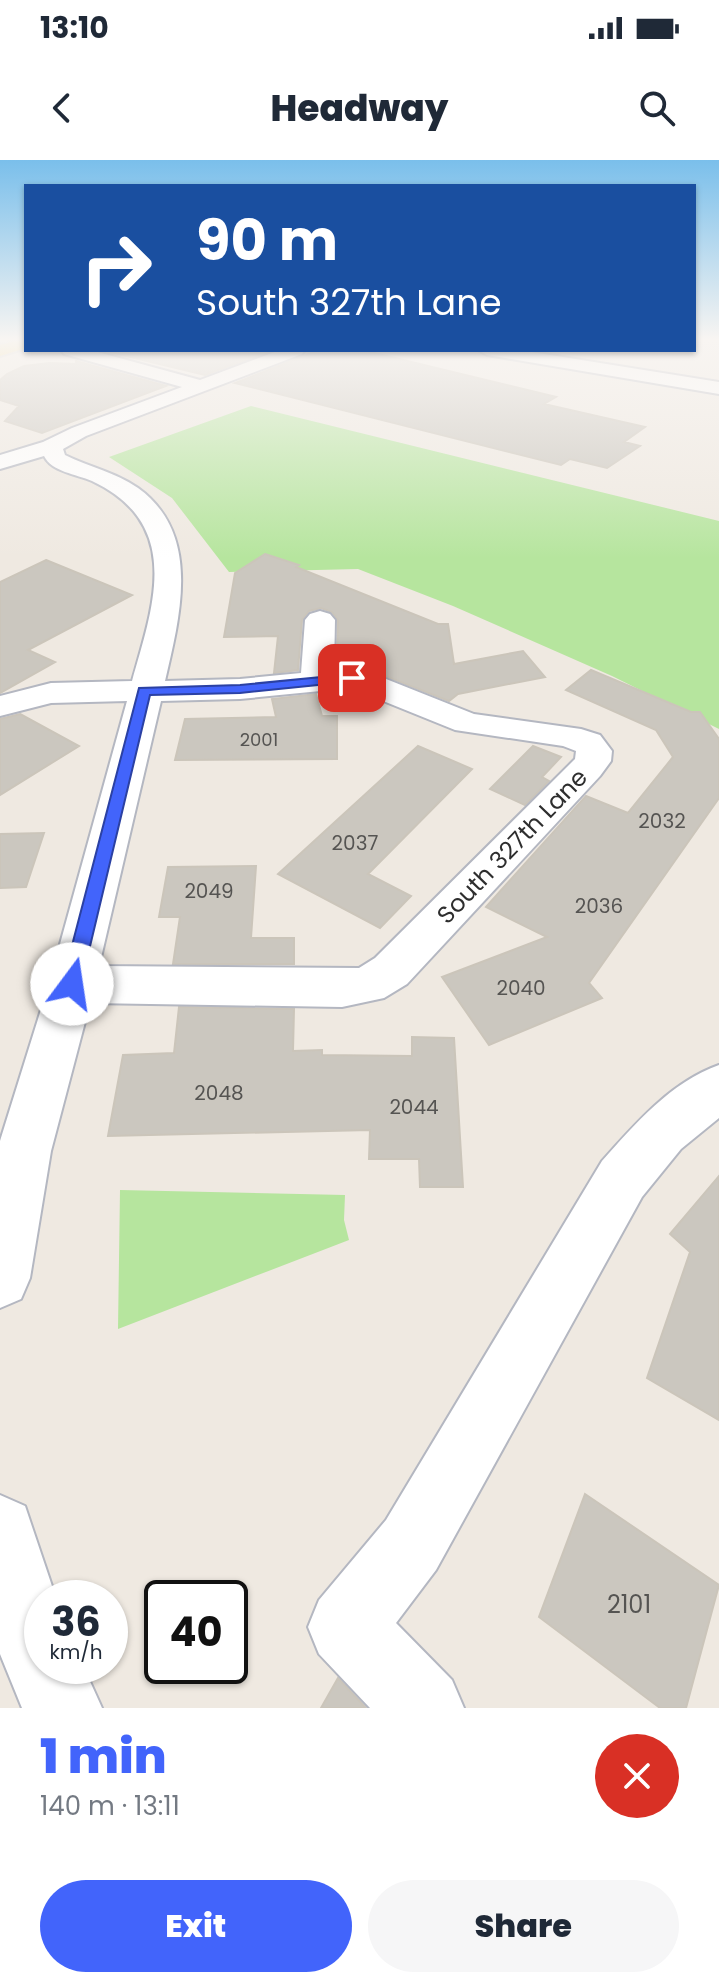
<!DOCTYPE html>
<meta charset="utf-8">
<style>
body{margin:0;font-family:Poppins,sans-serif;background:#f6f6f7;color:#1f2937;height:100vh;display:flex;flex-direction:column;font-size:30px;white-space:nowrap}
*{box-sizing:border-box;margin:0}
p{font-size:26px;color:#747a83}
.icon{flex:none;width:44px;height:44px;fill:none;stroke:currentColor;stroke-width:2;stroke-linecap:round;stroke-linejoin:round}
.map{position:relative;height:1548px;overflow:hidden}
.details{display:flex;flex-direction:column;background:#fff;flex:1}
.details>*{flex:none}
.guide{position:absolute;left:24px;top:24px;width:672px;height:168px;border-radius:0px;box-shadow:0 2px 6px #0004;background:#1a4fa0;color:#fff;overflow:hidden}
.speed{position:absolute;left:24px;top:1420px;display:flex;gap:16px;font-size:40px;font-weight:700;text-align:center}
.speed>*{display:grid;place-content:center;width:104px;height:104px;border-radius:50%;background:#fff;box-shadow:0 2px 6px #0004;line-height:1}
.speed small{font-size:20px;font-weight:400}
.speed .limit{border:4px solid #111;border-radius:12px;background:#fff;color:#111}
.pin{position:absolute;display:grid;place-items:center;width:68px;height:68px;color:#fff;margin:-34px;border-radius:16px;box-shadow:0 4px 12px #0006}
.me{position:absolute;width:88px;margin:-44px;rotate:14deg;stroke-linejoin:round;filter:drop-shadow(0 0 6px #0008)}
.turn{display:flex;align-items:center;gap:28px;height:168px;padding:0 40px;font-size:36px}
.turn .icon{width:104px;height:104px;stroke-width:2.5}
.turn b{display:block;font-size:56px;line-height:68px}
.round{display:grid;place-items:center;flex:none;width:84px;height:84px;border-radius:42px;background:#f6f6f7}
.summary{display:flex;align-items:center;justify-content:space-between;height:136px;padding:0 40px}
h1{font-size:48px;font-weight:800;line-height:60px;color:#4264fb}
.button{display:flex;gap:16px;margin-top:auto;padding:16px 40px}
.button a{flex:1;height:92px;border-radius:48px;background:#4264fb;color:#fff;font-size:32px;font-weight:800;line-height:92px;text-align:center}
.button a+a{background:#f6f6f7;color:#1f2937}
.status{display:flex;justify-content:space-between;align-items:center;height:56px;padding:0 40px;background:#fff;direction:ltr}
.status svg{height:22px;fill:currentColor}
header{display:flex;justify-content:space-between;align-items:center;height:104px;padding:0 40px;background:#fff;font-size:36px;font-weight:800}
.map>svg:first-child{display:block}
</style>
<div class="status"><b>13:10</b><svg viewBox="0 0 49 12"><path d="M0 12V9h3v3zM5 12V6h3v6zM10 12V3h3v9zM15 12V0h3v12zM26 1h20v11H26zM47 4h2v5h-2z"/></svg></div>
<header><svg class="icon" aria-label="back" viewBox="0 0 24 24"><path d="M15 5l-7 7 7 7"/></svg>Headway<svg class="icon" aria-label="search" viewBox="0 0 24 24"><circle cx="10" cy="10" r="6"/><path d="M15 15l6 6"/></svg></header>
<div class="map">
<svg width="719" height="1548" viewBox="0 0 719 1548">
<rect width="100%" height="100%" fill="#efe9e1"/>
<path fill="#b6e59e" d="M251,246L719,361V569L612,516L453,446L358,409L229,412L172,338L109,297Z
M120,1030L345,1035L344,1060L349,1080L118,1169Z"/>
<path fill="#cbc7bf" stroke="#cbc5ba" stroke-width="2" d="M101,190H261L267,192L205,215Z
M319,190H362L556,237L544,244L645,267L624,282L640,286L607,308L570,299L561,305L235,223Z
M76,201L166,226L42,273L5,261L19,246L0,240V220L7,214L24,206L50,203L76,204Z
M265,394L299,405L296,407L438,464H448L454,504L523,491L545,517L458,534L449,541L337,497L338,460L332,452L321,448L309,451L302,460L298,510L274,513L278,476L224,477L235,413Z
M46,400L132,435L28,490L55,502L0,533V422Z
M591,510L691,552H700L719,579V638L589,823L602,838L489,885L442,817L547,777L486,747L586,636L628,653L673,597L656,570L566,530Z
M316,534L322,556H337V599L175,600L185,559L276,557L272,539Z
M20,554L79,586L0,635V559Z
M418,586L472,609L368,714L411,736L380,768L278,714Z
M533,586L561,597L542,617L549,621L525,645L490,629Z
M44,673L26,727L0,728V674Z
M256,706L251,778H294V804H173L180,757H159L168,707Z
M179,847L294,849L293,891L322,890V895L412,896V877L454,878L463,1027H420L419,999H369L370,970L108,976L123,895L174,893Z
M719,1016V1260L647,1218L690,1092L670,1074Z
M585,1334L719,1425L686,1548H660L539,1457Z
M338,1518L366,1548H321Z"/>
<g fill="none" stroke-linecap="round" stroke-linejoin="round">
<g stroke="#b4b7c1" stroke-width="4">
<path id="minor" d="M61,190H90L200,220L280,190H305L302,194L86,276L63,289L65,295C89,307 115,312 138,328C202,374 180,456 165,521L240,519L301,513L305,460L310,454L320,451L330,454L335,460L334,510L355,508L366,511L474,554L581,569L600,575L612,591L611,601L600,616L407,824L384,838L342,847L90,843L51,991L30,1118L21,1139L0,1148V981L49,824L127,541L51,543L0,556V536L51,523L132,521C154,444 183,364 92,321C76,314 52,312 44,296L0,309V295L43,282L72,268L182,227L64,194ZM351,528L455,570L563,586L576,591L575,599L375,798L359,808L99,806L161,541L240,539Z
M478,190H519L719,222V234L487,195Z
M719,905V958L681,989L642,1037L436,1410L396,1463L452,1520L464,1548H370L319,1494L308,1467L319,1440L386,1360L602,1001C635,964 671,922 719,905Z
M0,1335L25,1346L56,1438H42V1506H83L102,1548H22L0,1494Z"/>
</g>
<g stroke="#c9c9c9" stroke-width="4">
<path id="major" d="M14,181H26V188L0,196V185Z"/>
</g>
<use href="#minor" fill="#fff" fill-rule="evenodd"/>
<use href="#major" fill="#f2d163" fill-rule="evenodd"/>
</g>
<linearGradient id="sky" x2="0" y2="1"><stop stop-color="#7abfeb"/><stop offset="0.45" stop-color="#f8f5f2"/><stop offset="1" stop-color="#f8f5f2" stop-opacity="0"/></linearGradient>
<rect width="719" height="398" fill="url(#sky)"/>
<path fill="#4264fb" stroke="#2b41a3" stroke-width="2" d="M352,514L358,518L357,521L240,533L150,535L81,824L79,830H65L62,824L139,528L240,525Z"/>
<g text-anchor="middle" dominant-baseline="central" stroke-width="6" stroke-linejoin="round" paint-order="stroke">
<g font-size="18" fill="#555452">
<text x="259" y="579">2001</text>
</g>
<g font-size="20" fill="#555452">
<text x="662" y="661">2032</text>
<text x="355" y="683">2037</text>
<text x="209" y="731">2049</text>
<text x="599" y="746">2036</text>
<text x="521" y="828">2040</text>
<text x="219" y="933">2048</text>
<text x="414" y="947">2044</text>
</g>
<g font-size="24" fill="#2e2e2e" stroke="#fff">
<text transform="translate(512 686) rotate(-46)">South 327th Lane</text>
</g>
<g font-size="24" fill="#555452">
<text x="629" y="1444">2101</text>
</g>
</g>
</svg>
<div class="speed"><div>36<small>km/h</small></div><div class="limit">40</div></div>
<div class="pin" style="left:352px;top:518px;background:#d93025"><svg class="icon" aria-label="arrive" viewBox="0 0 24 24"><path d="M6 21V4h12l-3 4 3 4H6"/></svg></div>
<svg class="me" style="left:72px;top:824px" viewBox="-20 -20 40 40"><circle r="19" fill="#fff"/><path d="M0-13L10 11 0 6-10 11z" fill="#4264fb"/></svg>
<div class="guide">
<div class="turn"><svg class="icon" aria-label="right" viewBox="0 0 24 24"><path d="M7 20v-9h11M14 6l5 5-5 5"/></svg><div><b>90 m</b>South 327th Lane</div></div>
</div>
</div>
<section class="details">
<div class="summary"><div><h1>1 min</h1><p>140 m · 13:11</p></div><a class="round" style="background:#d93025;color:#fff"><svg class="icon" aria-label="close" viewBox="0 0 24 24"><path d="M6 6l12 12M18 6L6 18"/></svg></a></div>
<div class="button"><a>Exit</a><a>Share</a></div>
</section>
